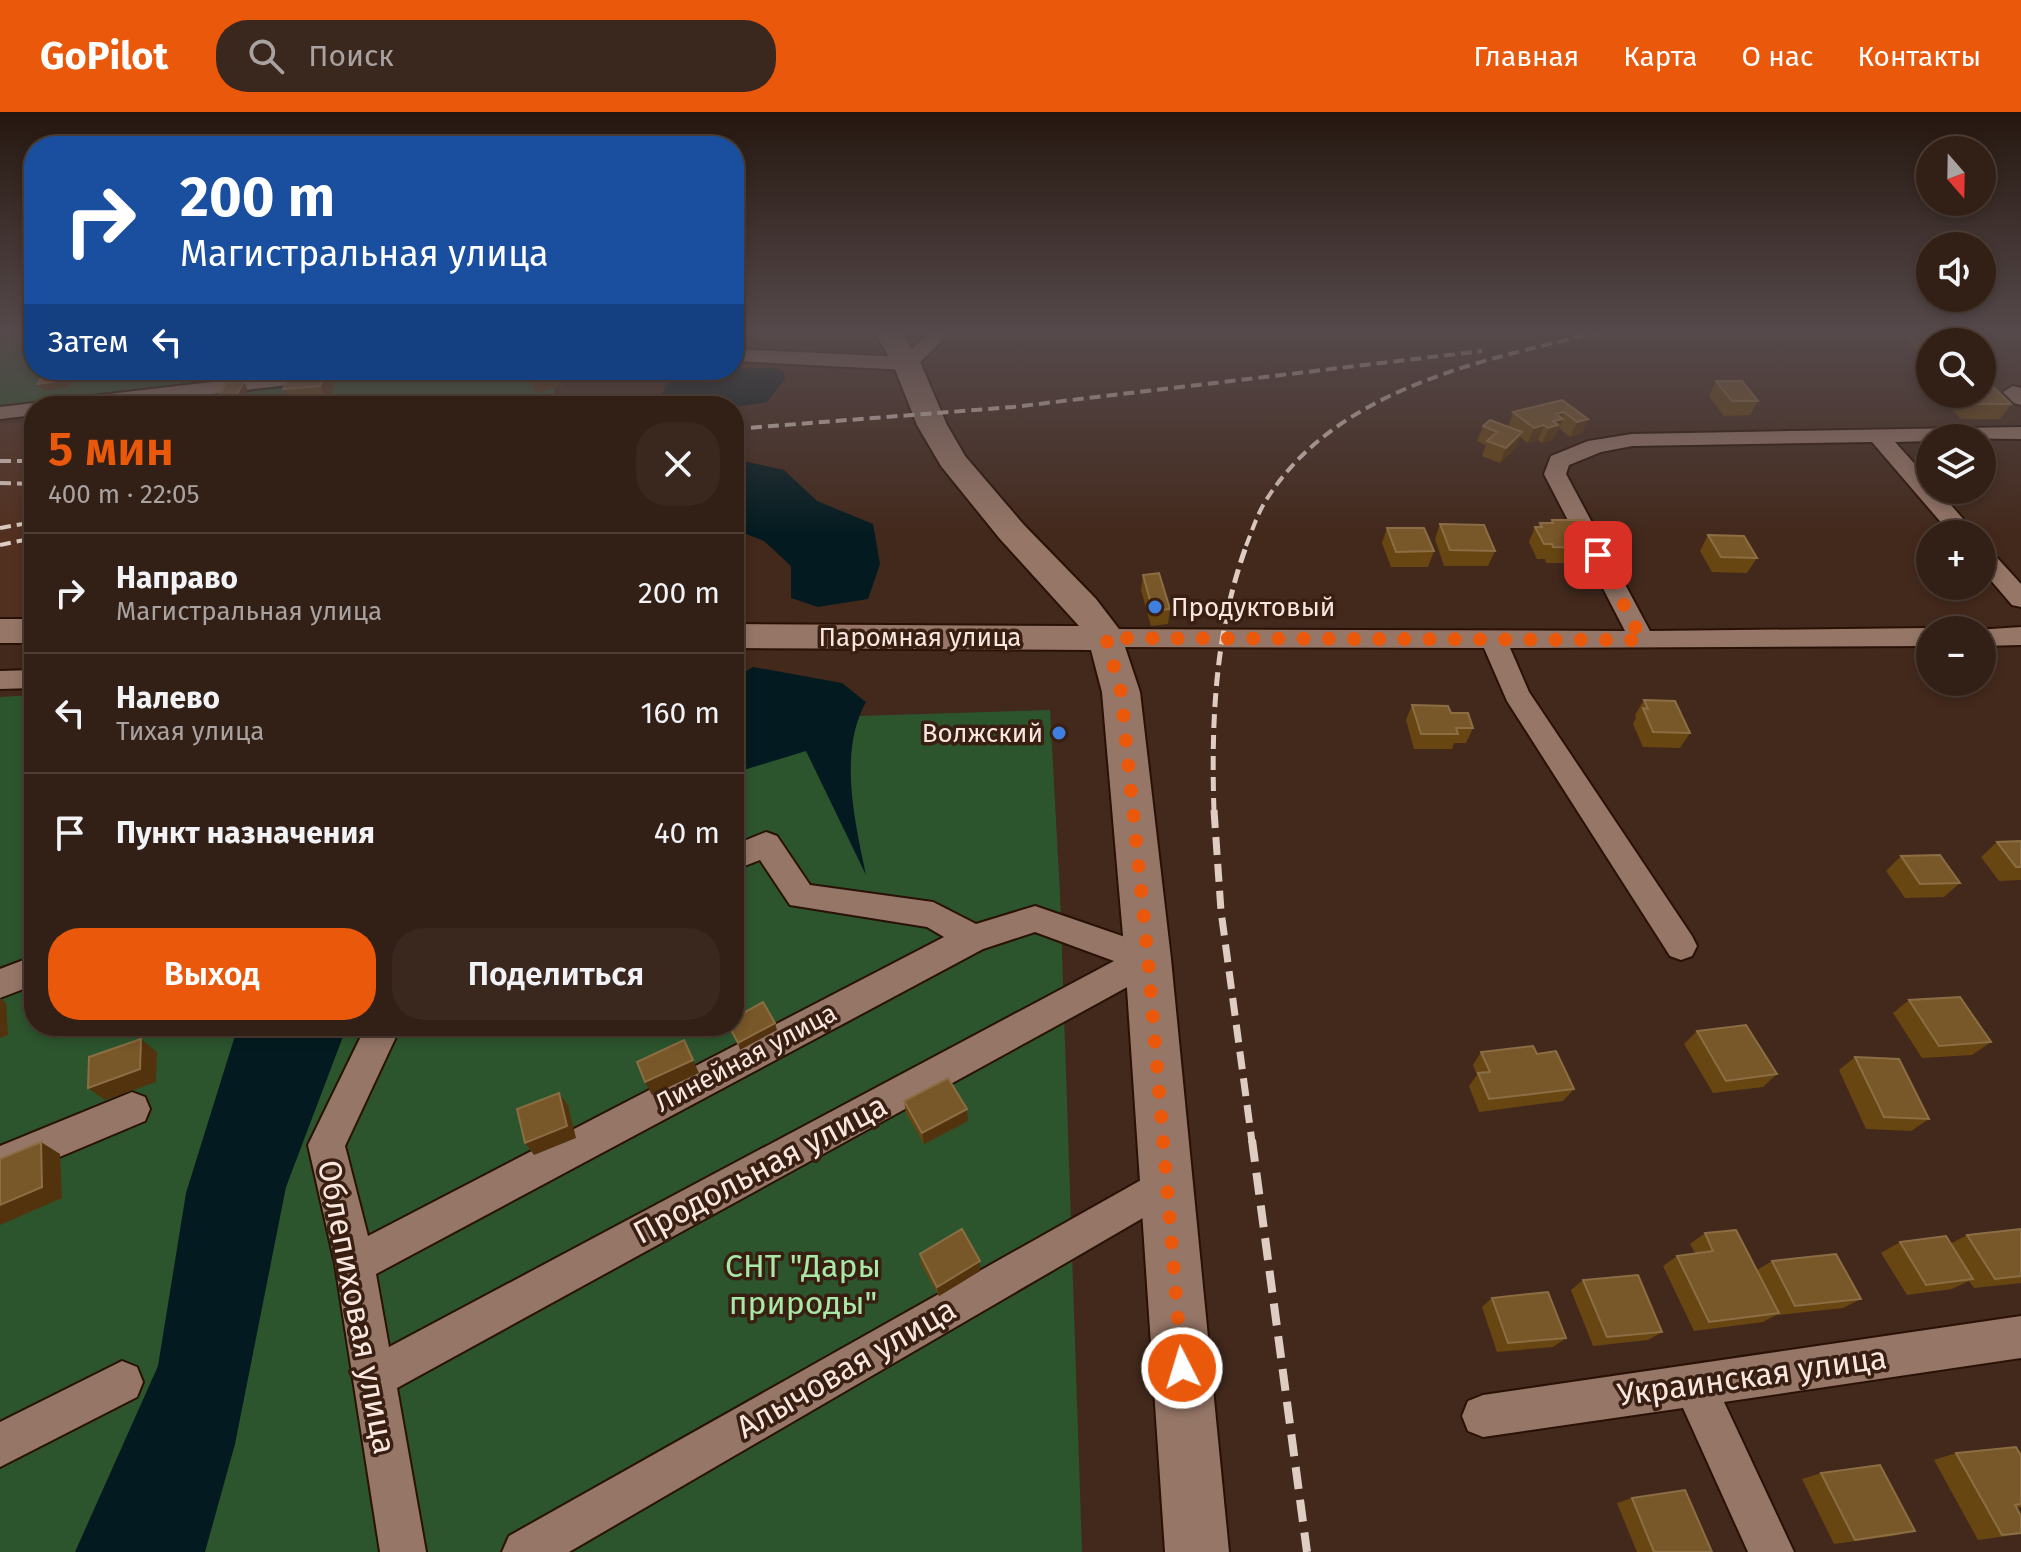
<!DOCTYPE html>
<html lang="ru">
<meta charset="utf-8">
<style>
body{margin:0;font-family:"Fira Sans",sans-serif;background:#3a271e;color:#f1f3f6;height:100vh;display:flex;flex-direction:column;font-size:30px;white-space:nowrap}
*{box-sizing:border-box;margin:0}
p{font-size:26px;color:#a8a2a0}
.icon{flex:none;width:44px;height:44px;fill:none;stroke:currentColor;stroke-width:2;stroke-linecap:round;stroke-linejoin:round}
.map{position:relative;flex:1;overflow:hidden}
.drawer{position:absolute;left:24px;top:284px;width:720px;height:640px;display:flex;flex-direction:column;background:#321f15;border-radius:32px;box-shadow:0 4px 12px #0003,0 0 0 2px #4d3d34}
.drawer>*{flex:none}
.guide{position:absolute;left:24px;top:24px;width:720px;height:244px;border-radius:32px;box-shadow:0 4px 12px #0003,0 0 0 2px #4d3d34;background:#1a4fa0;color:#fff;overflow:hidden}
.needle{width:52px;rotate:160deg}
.buttons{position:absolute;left:1916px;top:24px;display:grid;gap:16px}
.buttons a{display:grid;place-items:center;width:80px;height:80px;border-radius:50%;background:#321f15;box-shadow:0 4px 12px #0003,0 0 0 2px #4d3d34;font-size:40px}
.pin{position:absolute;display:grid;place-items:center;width:68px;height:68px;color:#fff;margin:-34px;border-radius:16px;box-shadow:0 4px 12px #0006}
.me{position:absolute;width:88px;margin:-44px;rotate:355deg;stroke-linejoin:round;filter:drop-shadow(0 0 6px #0008)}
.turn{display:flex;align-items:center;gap:28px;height:168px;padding:0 24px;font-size:36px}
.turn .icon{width:104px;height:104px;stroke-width:2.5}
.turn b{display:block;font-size:56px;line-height:68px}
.then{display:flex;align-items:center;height:76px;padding:0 24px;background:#0003;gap:16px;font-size:30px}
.round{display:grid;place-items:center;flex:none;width:84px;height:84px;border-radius:32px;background:#3a271e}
.headline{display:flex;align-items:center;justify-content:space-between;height:136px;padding:0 24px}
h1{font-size:48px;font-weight:600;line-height:60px;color:#ea580c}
.primary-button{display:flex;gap:16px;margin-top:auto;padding:16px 24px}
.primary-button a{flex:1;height:92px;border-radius:32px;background:#ea580c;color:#fff;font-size:32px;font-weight:600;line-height:92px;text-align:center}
.primary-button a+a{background:#3a271e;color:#f1f3f6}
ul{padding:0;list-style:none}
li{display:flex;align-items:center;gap:24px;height:120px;padding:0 24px;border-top:2px solid #4d3d34}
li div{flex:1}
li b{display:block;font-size:30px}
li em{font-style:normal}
header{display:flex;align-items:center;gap:48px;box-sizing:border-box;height:112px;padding:0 40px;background:#ea580c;color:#fff}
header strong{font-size:38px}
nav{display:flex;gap:44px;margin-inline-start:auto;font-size:28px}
.search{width:560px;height:72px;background:#3a271e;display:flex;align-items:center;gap:20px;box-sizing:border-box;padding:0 28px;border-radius:32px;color:#a8a2a0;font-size:30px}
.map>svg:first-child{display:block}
</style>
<header>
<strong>GoPilot</strong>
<div class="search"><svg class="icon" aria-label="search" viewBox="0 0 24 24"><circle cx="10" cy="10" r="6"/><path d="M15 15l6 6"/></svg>Поиск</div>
<nav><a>Главная</a><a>Карта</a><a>О нас</a><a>Контакты</a></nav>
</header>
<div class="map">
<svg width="2021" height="1440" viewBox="0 0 2021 1440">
<rect width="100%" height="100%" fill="#43291c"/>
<path fill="#523020" d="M0,311H34V506H0Z"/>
<path fill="#2c552d" d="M0,220H34V258H561L550,294H34V306L0,305Z
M34,583V914H734V608L1050,598L1060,782L1082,1440H0V585Z"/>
<path fill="#031b20" d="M774,256L783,259L785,267L767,290L734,295L623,294L660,286L668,271L685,258Z
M734,337L743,349L784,358L817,389L873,412L880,452L868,487L818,495L791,486V454L764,429L734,417Z
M753,555L842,571L866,590C838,640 855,710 866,763L806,639L734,661V567Z
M238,914H347L286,1075L235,1332L205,1440H75L158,1254L186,1081Z"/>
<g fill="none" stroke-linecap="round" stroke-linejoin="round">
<g stroke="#291105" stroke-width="4">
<path id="street" d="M930,220H951L914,256L907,258L734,249V237L903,245Z
M314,258H375L365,264L111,294H48L58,288Z
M2013,274L2021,276V293L2014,291L2003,280Z
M34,291L42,294H34V303L0,307V295Z
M2021,315V327L1930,326V329L1895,330L1930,369V378H1938L1976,422H1951L1872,330L1632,334L1601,340L1569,353L1566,362L1650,519L1930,516L1936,518H1930V534L1510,536L1529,580L1692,824L1697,834L1692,844L1681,848L1670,844L1507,589L1484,536L1106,535L1097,532L1093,526L1097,520L1106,517L1625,519L1544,362L1551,344L1588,329L1632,322Z
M1982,436L1990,438L2021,472V495L2012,493L1982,458Z
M2021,515V533L1982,534V518H1976Z
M34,558V576L0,577V559Z
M766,720L777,724L810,773L933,790L976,812L1035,794L1160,837L1164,847L1160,857L397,1276L426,1440H380L335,1152L308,1033L366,914H401L345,1034L368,1124L944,825L927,815L790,793L760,748L734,758V733ZM1035,820L1114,849L389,1235L376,1162L983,837Z
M34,844V873L0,886V857Z
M132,980L145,985L150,997L145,1009L0,1070V1034Z
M1166,1054L1179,1059L1185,1072L1179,1085L569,1440H502L509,1424Z
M2021,1204V1246L1724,1290L1794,1440H1748L1683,1296L1483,1325L1468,1319L1462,1304L1468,1289L1483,1283Z
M122,1249L137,1255L143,1270L137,1285L0,1355V1310Z"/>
</g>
<g stroke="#291105" stroke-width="4">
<path id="secondary" d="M875,220H902L921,252L947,313L965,344L1024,413L1096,487L1119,517L1140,580L1171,847L1229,1440H1165L1125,847L1102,580L1091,538L734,536V512L1079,514L1000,427L941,354L917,313L893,252Z
M0,507H34V531H0Z"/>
</g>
<use href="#street" fill="#957667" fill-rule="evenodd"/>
<use href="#secondary" fill="#957667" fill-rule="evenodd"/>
<path stroke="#dfccc3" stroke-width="4" stroke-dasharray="11 6" stroke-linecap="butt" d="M734,317L1013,295L1482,239
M0,349H34
M0,371L34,372
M0,416L34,410
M0,433L34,426
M1246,434C1252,419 1257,403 1265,390C1334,277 1482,248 1600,220"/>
<path stroke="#dfccc3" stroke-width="5" stroke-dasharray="14 7" stroke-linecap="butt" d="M1214,700C1211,609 1215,518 1247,432"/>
<path stroke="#dfccc3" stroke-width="7" stroke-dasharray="18 9" stroke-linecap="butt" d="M1214,698L1221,799L1252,1030"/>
<path stroke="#dfccc3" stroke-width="8" stroke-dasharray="22 11" stroke-linecap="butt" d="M1252,1028L1307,1440"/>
</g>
<path fill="#684612" d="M1909,220H1964L1973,228L1972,230H1930V243H1922L1905,227Z
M524,258H559L564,274L536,281Z
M327,259L334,274L328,289L291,292L283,277Z
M1716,269L1758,289L1750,303L1724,304L1709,284Z
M248,278L238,294H218L215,289Z
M1941,282H1982L2011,292L2000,307H1961L1940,285Z
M1562,288L1588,307L1581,322L1570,325L1559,316L1552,328L1542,331L1538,328L1528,331L1520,325L1516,335L1500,351L1482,344L1486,333L1477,329L1483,314L1508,315L1513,300Z
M1552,408L1598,436L1590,451H1546L1545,447H1537L1529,430L1535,415H1538L1540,411H1550Z
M1440,412L1495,439L1488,454H1444L1435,427Z
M1387,416L1434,439L1428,455H1391L1382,431Z
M1708,423L1757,446L1747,461L1712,460L1700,439Z
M1143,463L1170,497L1168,512L1151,514L1141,478Z
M1644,588L1690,621L1680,636L1643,635L1633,612L1636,606L1635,603Z
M1412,593L1451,601L1473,616L1466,631H1454L1452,637H1414L1406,608Z
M2021,729V768L1999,769L1981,745L1997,730Z
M1901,744L1960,771L1944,785L1905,786L1886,759Z
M1909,888L1991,930L1972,943L1922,946L1893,901Z
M1697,919L1777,962L1763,975L1713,981L1684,932Z
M1481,940L1537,942L1574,977L1563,989L1479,1000L1469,974L1477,963L1473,953Z
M1855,945L1929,1007L1911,1019L1866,1017L1839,958Z
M904,989L968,1009L924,1032L906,1001Z
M2021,1117V1171L1974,1176L1969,1169L1952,1177L1907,1183L1881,1141L1900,1130L1950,1132L1967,1123Z
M1705,1121L1757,1158L1772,1149L1861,1187L1843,1196L1778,1203V1202L1763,1210L1694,1219L1663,1154L1677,1144L1695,1141L1690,1132Z
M920,1142L980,1159L939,1184L921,1152Z
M1583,1168L1662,1220L1648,1228L1593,1234L1571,1178Z
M1492,1186L1566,1226L1553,1235L1497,1240L1482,1195Z
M2021,1339V1395L2016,1396L2021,1404V1422L1978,1428L1934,1348L1956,1341Z
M1821,1361L1915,1419L1893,1424L1834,1432L1802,1367Z
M1632,1386L1712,1440H1637L1617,1391Z"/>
<path fill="#53330d" d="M67,259L72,266L69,275L44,279L38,272Z
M327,259L334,274L328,289L320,274Z
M560,259L564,274L536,281L530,266Z
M244,270L248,278L238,294H236L233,288Z
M1564,300L1561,307H1563L1557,322H1555L1552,328L1542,331L1556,302Z
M1588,307L1581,322L1570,325L1577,310Z
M1544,313L1538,328L1528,331L1534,316Z
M1522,320L1516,335L1500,351L1506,336Z
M0,886L6,891L8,923L0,926Z
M775,911L777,918L740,938L738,931Z
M141,927L157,940L156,970L105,988L88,976Z
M684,928L699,961L652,983L645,970Z
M559,981L568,993L576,1026L534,1043L525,1031Z
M967,997L968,1009L924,1032L922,1021Z
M41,1030L60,1042L62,1086L0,1113V1093Z
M980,1149V1159L939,1184L937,1175Z"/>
<path fill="#785728" stroke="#8c6e45" stroke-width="2" d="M1922,220H1964L1973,228L1931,229Z
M526,258H559L560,259L530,266Z
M67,259L64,268L38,272L42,263Z
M327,259L320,274L283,277L290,262Z
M1716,269H1742L1758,289H1732Z
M244,270L233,288L215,289L226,271Z
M1982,270H1988L2011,292H1972L1962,282H1982Z
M1562,288L1588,307L1577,310L1564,300L1556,302L1563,307L1553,309L1558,313L1548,316L1544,313L1534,316L1513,300Z
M1490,308L1522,320L1506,336L1487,329L1497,320L1483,314Z
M1552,408H1584L1598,436L1553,435L1552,432H1544L1535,415H1542L1540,411H1553Z
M1440,412L1484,413L1495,439L1450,438Z
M1387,416H1424L1434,439L1396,440Z
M1708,423L1744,424L1757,446L1721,445Z
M1159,461L1170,497L1153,499L1143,463Z
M1644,588L1675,589L1690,621L1653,620L1643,596L1648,597Z
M1412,593L1448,594L1451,601H1468L1473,616H1456L1458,622H1421Z
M2021,729V755H2016L1997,730Z
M1940,743L1960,771L1920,772L1901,744Z
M1960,885L1991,930L1939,934L1909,888Z
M763,890L775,911L738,931L729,914H734V906Z
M1746,913L1777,962L1726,969L1697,919Z
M141,927L140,957L88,976L89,945Z
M684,928L693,948L645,970L637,950Z
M1533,934L1537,942L1556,939L1574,977L1489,987L1478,961L1490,960L1481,940Z
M1855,945L1899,947L1929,1007L1884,1005Z
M948,966L967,997L922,1021L904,989Z
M559,981L567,1014L525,1031L517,997Z
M41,1030L42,1075L0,1093V1047Z
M962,1117L980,1149L937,1175L920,1142Z
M2021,1117V1164L1995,1167L1967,1123Z
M1736,1118L1779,1201L1709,1210L1677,1144L1713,1139L1705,1121Z
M1946,1124L1973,1167L1926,1173L1900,1130Z
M1836,1142L1861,1187L1795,1194L1772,1149Z
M1638,1163L1662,1220L1607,1225L1583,1168Z
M1548,1180L1566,1226L1508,1231L1492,1186Z
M2016,1335L2021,1344V1392L2015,1393L2021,1404V1421L2002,1423L1956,1341Z
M1880,1353L1915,1419L1855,1428L1821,1361Z
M1685,1378L1712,1440H1654L1632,1386Z"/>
<linearGradient id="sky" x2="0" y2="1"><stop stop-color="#25170f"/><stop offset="0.52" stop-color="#55494b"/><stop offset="1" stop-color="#55494b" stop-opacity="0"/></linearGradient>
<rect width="2021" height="422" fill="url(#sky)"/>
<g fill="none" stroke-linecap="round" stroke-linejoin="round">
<path stroke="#ea580c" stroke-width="14" stroke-dasharray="0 25.2" d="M1182,1256L1148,847L1121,580L1106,526L1642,528L1598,443"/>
</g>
<g fill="#3f7fe0" stroke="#391f12" stroke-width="3">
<circle cx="1155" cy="495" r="8"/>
<circle cx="1059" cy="621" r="8"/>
</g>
<g text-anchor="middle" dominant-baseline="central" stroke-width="7" stroke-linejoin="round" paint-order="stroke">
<g font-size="26" fill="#f9e7df" stroke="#391f12" text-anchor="start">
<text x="1171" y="495">Продуктовый</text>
<text x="1043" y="621" text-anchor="end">Волжский</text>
</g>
<g font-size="26" fill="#f9e7df" stroke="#391f12">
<text x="920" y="525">Паромная улица</text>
<text transform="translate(746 946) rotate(-28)">Линейная улица</text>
</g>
<g font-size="32" fill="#f9e7df" stroke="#391f12">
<text transform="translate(760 1057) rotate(-28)">Продольная улица</text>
<text transform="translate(357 1195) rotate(79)">Облепиховая улица</text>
<text transform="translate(846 1256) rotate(-30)">Алычовая улица</text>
<text transform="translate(1752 1264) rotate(-8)">Украинская улица</text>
</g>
<g font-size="32" fill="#a8e9a7" stroke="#391f12">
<text x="803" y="1154">СНТ "Дары<tspan x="803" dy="37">природы"</tspan></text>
</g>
</g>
</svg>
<div class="buttons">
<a><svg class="needle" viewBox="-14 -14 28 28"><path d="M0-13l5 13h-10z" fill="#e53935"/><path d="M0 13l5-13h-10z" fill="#a8a2a0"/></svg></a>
<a><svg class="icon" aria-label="sound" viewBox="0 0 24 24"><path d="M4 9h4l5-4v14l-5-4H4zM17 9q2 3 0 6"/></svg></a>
<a><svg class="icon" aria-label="search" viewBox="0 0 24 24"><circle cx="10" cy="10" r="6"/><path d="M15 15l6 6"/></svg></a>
<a><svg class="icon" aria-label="layers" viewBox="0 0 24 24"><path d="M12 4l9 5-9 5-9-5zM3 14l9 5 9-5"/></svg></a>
<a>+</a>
<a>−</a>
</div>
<div class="pin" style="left:1598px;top:443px;background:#d93025"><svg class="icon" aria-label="arrive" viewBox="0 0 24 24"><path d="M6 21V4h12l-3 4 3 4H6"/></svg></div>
<svg class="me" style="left:1182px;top:1256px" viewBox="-20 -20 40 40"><circle r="17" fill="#ea580c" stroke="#fff" stroke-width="3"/><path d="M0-11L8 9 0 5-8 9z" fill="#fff"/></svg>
<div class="guide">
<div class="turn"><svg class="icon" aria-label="right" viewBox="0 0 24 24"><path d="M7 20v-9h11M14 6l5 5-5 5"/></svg><div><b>200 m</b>Магистральная улица</div></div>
<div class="then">Затем<svg class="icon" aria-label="left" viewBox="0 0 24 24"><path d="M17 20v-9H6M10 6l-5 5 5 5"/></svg></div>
</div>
<section class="drawer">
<div class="headline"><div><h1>5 мин</h1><p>400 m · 22:05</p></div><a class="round"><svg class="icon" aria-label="close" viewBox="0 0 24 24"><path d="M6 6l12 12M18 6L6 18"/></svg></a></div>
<ul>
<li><svg class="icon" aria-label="right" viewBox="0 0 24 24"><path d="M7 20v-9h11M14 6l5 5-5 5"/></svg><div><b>Направо</b><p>Магистральная улица</p></div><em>200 m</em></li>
<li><svg class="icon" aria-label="left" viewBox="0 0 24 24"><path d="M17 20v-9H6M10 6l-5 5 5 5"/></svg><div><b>Налево</b><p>Тихая улица</p></div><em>160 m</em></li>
<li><svg class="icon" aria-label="arrive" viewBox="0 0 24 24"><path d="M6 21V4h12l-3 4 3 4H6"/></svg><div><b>Пункт назначения</b></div><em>40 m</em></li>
</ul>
<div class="primary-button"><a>Выход</a><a>Поделиться</a></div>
</section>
</div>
